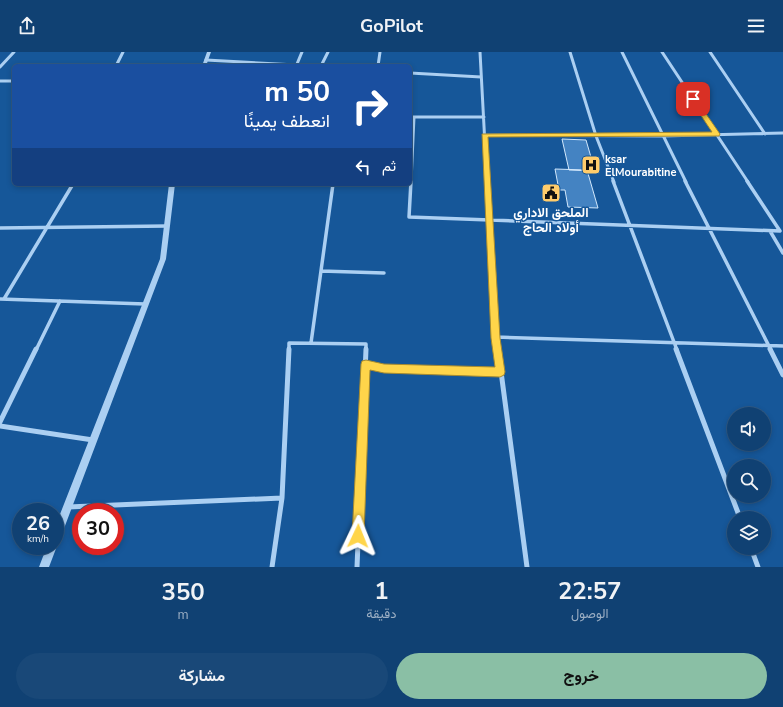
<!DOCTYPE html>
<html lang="ar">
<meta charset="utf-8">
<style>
body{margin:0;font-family:"Nunito Sans",Vazirmatn,sans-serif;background:#194878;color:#f1f3f6;direction:rtl;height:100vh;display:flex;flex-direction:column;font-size:15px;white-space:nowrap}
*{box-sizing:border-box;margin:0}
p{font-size:13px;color:#9cafc4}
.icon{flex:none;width:22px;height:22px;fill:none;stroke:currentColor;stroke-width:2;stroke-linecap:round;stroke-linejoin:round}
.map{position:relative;height:515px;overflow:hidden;direction:ltr}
.sheet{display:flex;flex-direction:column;background:#104173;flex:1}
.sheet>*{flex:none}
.top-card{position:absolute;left:12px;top:12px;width:400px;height:122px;border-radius:6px;box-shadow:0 2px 6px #0003,0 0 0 1px #305a85;direction:rtl;background:#1a4fa0;color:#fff;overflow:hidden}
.tools{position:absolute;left:727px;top:355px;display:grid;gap:8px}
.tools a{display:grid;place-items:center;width:44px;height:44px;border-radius:50%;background:#104173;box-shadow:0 2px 6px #0003,0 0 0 1px #305a85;font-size:20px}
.speed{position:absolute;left:12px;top:451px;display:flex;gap:8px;font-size:20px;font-weight:700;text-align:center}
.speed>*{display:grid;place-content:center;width:52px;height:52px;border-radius:50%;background:#104173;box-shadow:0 2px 6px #0003,0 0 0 1px #305a85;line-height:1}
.speed small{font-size:10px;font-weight:400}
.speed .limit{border:6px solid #d22;background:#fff;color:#111}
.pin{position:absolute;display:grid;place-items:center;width:34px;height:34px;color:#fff;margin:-17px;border-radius:8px;box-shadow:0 2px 6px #0006}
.me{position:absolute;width:44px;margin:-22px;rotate:2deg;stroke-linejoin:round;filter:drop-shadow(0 0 3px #0008)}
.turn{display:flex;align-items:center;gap:14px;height:84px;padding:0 16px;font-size:18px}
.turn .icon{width:52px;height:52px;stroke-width:2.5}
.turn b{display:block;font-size:28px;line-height:34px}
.then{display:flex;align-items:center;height:38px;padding:0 16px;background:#0003;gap:8px;font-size:15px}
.eta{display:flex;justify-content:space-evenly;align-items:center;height:68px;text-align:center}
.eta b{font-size:24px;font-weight:700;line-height:28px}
.cta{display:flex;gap:8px;margin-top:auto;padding:8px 16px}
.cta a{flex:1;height:46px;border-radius:24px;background:#8abfa5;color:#111;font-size:16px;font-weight:700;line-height:46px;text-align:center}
.cta a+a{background:#194878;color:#f1f3f6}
header{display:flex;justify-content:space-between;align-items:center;height:52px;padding:0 16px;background:#104173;font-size:18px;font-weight:700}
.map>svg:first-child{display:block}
</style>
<header><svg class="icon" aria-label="menu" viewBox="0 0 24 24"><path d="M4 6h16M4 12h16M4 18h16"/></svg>GoPilot<svg class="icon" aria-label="share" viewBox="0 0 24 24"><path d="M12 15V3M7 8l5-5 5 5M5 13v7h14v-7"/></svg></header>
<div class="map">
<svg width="783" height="515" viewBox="0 0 783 515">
<rect width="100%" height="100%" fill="#165799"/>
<path fill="#4483c2" stroke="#d2e8fc" d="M562,87L586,88L595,119L569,118Z
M555,117L587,118L598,156L568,155L565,138H559Z"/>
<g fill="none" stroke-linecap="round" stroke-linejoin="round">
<path stroke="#abcff2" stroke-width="3" d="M480,0L487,130
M570,0L596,84L614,130
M622,0L686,130
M662,0L748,130
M710,0L765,82
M206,8L315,14
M297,12L302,0
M116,14L123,0
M321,14L328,0
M378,14L380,0
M0,15L14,0
M410,21L481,25
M0,29H14
M410,65H484
M485,83L662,84L783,81
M411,130L414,65"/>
<path stroke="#abcff2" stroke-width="3.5" d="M411,129L409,165L780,179
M487,129L498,298
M613,129L677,298
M685,129L771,298
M747,129L780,179
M0,176L167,174
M770,179L783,201
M321,219L384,221
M0,247L145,252
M4,247L73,132
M496,285L783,294
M311,291L333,132
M36,298L60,249
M289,298V291L366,292V298"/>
<path stroke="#abcff2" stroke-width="5" d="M498,297L527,515
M676,297L740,466
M770,297L783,323
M366,312L384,317L500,320
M0,370L36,297
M0,374L93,388
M68,455L282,446
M751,496L758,515
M272,515L282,446L289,297
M357,515L366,297"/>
<path fill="#abcff2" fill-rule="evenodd" d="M207,0H211L206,14H202Z
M169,132H175L166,207L60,487L58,490L56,491L57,494L49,515H39L47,494H55V475L160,207Z"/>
</g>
<path fill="#ffd54a" stroke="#a68a30" d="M691,46H695L720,82L719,84L488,85L500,286L505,320L504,323L500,325L384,321L370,318L364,484L363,488L358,490L354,488L352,484L361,312L362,309L366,308L384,312L495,315L491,286L482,82L712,80L690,47Z"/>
<defs>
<g id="hospital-square" transform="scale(1)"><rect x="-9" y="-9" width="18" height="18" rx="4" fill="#ffcc6b" stroke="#165799"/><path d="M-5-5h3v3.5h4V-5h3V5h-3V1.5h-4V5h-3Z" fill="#111"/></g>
<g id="civic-square" transform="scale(1)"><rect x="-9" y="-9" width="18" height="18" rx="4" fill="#ffcc6b" stroke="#165799"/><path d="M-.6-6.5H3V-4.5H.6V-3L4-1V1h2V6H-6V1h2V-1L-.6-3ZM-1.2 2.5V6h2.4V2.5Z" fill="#111"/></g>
</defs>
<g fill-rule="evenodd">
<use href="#hospital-square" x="591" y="113"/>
<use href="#civic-square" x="551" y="141"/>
</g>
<g text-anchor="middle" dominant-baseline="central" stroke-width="3" stroke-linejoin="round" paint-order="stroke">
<g font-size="11" font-weight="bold" fill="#fff" stroke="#165799" text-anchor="start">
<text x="605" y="107">ksar<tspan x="605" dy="13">ElMourabitine</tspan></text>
</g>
<g font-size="13" font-weight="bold" fill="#fff" stroke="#165799">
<text x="551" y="161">الملحق الاداري<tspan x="551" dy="15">أولاد الحاج</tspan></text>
</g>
</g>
</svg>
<div class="tools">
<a><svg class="icon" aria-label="sound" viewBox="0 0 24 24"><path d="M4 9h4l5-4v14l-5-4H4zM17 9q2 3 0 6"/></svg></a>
<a><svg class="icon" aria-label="search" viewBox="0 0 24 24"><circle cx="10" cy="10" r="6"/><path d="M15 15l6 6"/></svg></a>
<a><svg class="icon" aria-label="layers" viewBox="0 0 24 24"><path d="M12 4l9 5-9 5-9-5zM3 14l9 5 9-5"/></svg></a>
</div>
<div class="speed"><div>26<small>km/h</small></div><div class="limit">30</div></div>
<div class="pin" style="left:693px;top:47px;background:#d93025"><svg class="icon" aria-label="arrive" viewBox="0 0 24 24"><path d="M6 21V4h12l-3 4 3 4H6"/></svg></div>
<svg class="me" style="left:358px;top:484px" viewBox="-20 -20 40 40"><path d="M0-17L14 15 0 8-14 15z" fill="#ffd54a" stroke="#fff" stroke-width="4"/></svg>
<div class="top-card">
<div class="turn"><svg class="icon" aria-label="right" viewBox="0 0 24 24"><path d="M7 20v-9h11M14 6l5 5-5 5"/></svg><div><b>50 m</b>انعطف يمينًا</div></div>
<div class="then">ثم<svg class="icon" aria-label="left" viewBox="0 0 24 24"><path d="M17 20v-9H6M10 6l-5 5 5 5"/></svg></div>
</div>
</div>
<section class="sheet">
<div class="eta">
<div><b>22:57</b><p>الوصول</p></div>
<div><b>1</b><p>دقيقة</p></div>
<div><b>350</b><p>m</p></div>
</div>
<div class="cta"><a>خروج</a><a>مشاركة</a></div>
</section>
